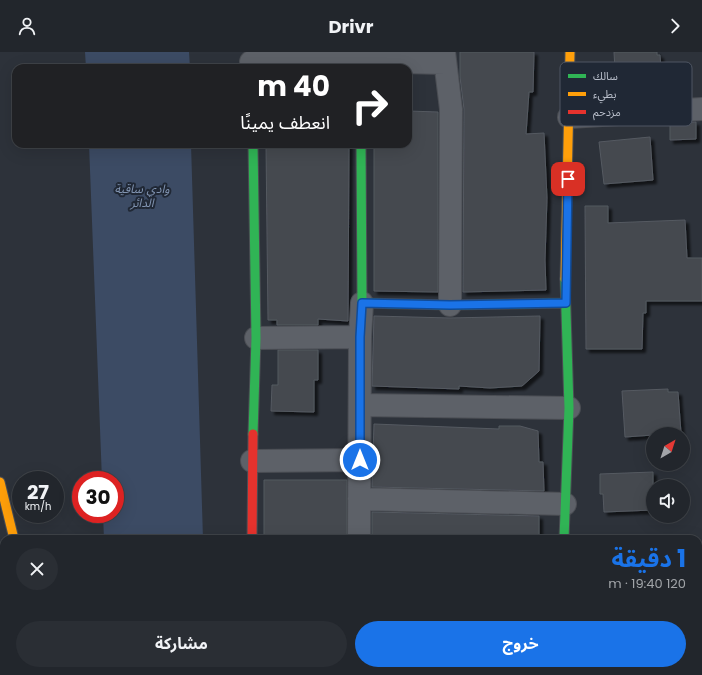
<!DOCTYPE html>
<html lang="ar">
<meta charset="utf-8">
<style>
body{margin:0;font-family:Poppins,"Noto Sans Arabic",sans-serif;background:#2a2e34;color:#f1f3f6;direction:rtl;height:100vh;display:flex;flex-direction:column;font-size:15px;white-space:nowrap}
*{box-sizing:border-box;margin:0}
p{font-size:13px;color:#a2a5a9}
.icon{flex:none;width:22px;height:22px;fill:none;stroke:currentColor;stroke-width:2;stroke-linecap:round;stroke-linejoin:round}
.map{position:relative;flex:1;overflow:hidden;direction:ltr}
.panel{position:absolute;left:0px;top:483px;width:702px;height:140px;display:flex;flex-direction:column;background:#22262c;border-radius:12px 12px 0 0;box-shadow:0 4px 16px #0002,0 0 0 1px #3f4348;direction:rtl}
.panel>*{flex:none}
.top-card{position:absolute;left:12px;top:12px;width:400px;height:84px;border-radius:12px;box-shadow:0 4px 16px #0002,0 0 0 1px #3f4348;direction:rtl;background:#202124;color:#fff;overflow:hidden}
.needle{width:26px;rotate:39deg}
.buttons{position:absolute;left:646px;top:375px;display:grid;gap:8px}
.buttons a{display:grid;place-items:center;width:44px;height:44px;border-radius:50%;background:#22262c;box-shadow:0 4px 16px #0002,0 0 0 1px #3f4348;font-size:20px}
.speed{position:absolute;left:12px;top:419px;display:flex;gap:8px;font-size:20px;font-weight:700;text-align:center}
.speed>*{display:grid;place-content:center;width:52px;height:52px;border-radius:50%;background:#22262c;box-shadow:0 4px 16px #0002,0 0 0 1px #3f4348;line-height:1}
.speed small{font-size:10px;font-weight:400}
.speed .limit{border:6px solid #d22;background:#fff;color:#111}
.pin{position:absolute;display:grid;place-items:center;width:34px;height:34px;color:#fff;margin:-17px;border-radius:8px;box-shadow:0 2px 6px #0006}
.me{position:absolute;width:44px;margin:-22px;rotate:0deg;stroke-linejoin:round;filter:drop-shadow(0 0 3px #0008)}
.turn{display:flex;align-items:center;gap:14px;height:84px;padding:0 16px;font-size:18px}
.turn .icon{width:52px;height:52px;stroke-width:2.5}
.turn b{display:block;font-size:28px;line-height:34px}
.round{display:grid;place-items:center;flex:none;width:42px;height:42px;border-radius:21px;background:#2a2e34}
.head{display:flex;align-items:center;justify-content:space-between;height:68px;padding:0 16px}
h1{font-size:24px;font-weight:700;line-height:30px;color:#1a73e8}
.action{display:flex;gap:8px;margin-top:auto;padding:8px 16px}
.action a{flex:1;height:46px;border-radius:24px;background:#1a73e8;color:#fff;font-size:16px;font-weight:700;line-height:46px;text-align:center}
.action a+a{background:#2a2e34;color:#f1f3f6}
header{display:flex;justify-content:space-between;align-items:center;height:52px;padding:0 16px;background:#22262c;font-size:18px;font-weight:700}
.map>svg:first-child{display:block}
</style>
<header><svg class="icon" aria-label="forward" viewBox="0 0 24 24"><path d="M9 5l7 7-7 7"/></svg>Drivr<svg class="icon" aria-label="person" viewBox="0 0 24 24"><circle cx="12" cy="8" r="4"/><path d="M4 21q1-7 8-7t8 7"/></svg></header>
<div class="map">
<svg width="702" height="623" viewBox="0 0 702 623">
<defs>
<filter id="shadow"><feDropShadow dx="3.5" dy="3.5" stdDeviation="1" flood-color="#0009"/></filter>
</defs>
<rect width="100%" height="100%" fill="#2d323a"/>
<path fill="#3c4b64" d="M85,0H189L190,16H86Z
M89,92H191L203,487H104L103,462H115V428H102Z
M109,619H208V623H109Z"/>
<path fill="#44484f" stroke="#555a61" filter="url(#shadow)" d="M460,0H534L533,40H529L526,82L544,81L547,146L545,208L546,238L463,240L464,57L460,25Z
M614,0H657V3H660L662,33L616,35Z
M408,59L438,60V240L374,239V92H408Z
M696,70V87L670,88V71Z
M650,85L653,128L604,132L599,90Z
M266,92H349L348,269L318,267V273H277V268H268Z
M585,154H608V171L685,168L687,206H702V249H646V261H643L642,297H586Z
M374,264L450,266L540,264L539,319L522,334L490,336L459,334V337L372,334Z
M278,298H318V328H314V360L271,359L272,333H278Z
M668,337V340H678L681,381L625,385L622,339Z
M374,372L499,377V374H520L538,379L539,410H543L544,439L372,435Z
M653,420V458L604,460L603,442H600V422Z
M264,428H347V487H264Z
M372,460L539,464V487H372Z"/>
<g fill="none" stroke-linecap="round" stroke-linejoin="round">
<g stroke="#4b4e54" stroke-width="24">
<path id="street" d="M444,0L451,57L450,253
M251,10L361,9L445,11
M569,65L702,57
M256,286L360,285
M360,353L569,356
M252,409L360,408
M359,447L565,452
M359,487L360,285L362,251
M360,619V623
M252,623V619
M557,623V619"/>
</g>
<g stroke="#4b4e54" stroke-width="11">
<path id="fast" d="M361,92L362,251L450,253L565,251
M253,382L256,286L253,92
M564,487L569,356L565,227
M41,619L42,623"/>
</g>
<g stroke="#4b4e54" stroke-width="11">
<path id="slow" d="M565,227L570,0
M0,430L14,487"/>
</g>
<g stroke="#4b4e54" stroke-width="11">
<path id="jam" d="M252,487L253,382"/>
</g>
<use href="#street" stroke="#5d6168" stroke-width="22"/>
<use href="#fast" stroke="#30b455" stroke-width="9"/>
<use href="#slow" stroke="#ff9f0a" stroke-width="9"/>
<use href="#jam" stroke="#e5322d" stroke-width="9"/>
</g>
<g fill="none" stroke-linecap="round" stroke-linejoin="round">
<g stroke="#114b97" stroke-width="10">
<path id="route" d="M360,408V285L362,251L450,253L566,251L568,127"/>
</g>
<use href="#route" stroke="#1a73e8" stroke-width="7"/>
</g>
<g text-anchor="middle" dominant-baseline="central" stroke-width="4" stroke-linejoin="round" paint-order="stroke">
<g font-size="12" font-style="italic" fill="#8194b1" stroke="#202835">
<text x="142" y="136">وادي ساقية<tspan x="142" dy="14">الدائر</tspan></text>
</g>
</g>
<rect x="560" y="10" width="132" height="64" rx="6" fill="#202835" stroke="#4e5562" stroke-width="1"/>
<rect x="568" y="22" width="18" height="4" fill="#30b455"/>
<rect x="568" y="40" width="18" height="4" fill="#ff9f0a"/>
<rect x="568" y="58" width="18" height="4" fill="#e5322d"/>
<g font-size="11" fill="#b8beca">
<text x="593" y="28">سالك</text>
<text x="593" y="46">بطيء</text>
<text x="593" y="64">مزدحم</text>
</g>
</svg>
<div class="buttons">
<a><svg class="needle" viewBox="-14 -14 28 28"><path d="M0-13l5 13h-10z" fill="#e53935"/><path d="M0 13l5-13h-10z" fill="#a2a5a9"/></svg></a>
<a><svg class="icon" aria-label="sound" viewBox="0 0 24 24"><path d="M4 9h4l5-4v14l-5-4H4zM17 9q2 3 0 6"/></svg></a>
</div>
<div class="speed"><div>27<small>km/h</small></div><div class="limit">30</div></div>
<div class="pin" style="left:568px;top:127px;background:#d93025"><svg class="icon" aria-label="arrive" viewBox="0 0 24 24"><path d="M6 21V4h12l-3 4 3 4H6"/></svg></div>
<svg class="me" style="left:360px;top:408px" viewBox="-20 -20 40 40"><circle r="17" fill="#1a73e8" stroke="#fff" stroke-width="3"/><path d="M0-11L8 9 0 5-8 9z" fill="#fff"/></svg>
<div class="top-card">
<div class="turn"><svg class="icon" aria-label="right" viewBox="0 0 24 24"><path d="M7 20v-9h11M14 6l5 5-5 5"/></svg><div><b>40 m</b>انعطف يمينًا</div></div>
</div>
<section class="panel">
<div class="head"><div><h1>1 دقيقة</h1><p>120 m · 19:40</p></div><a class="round"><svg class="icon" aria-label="close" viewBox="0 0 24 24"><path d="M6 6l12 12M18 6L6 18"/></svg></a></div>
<div class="action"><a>خروج</a><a>مشاركة</a></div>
</section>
</div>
